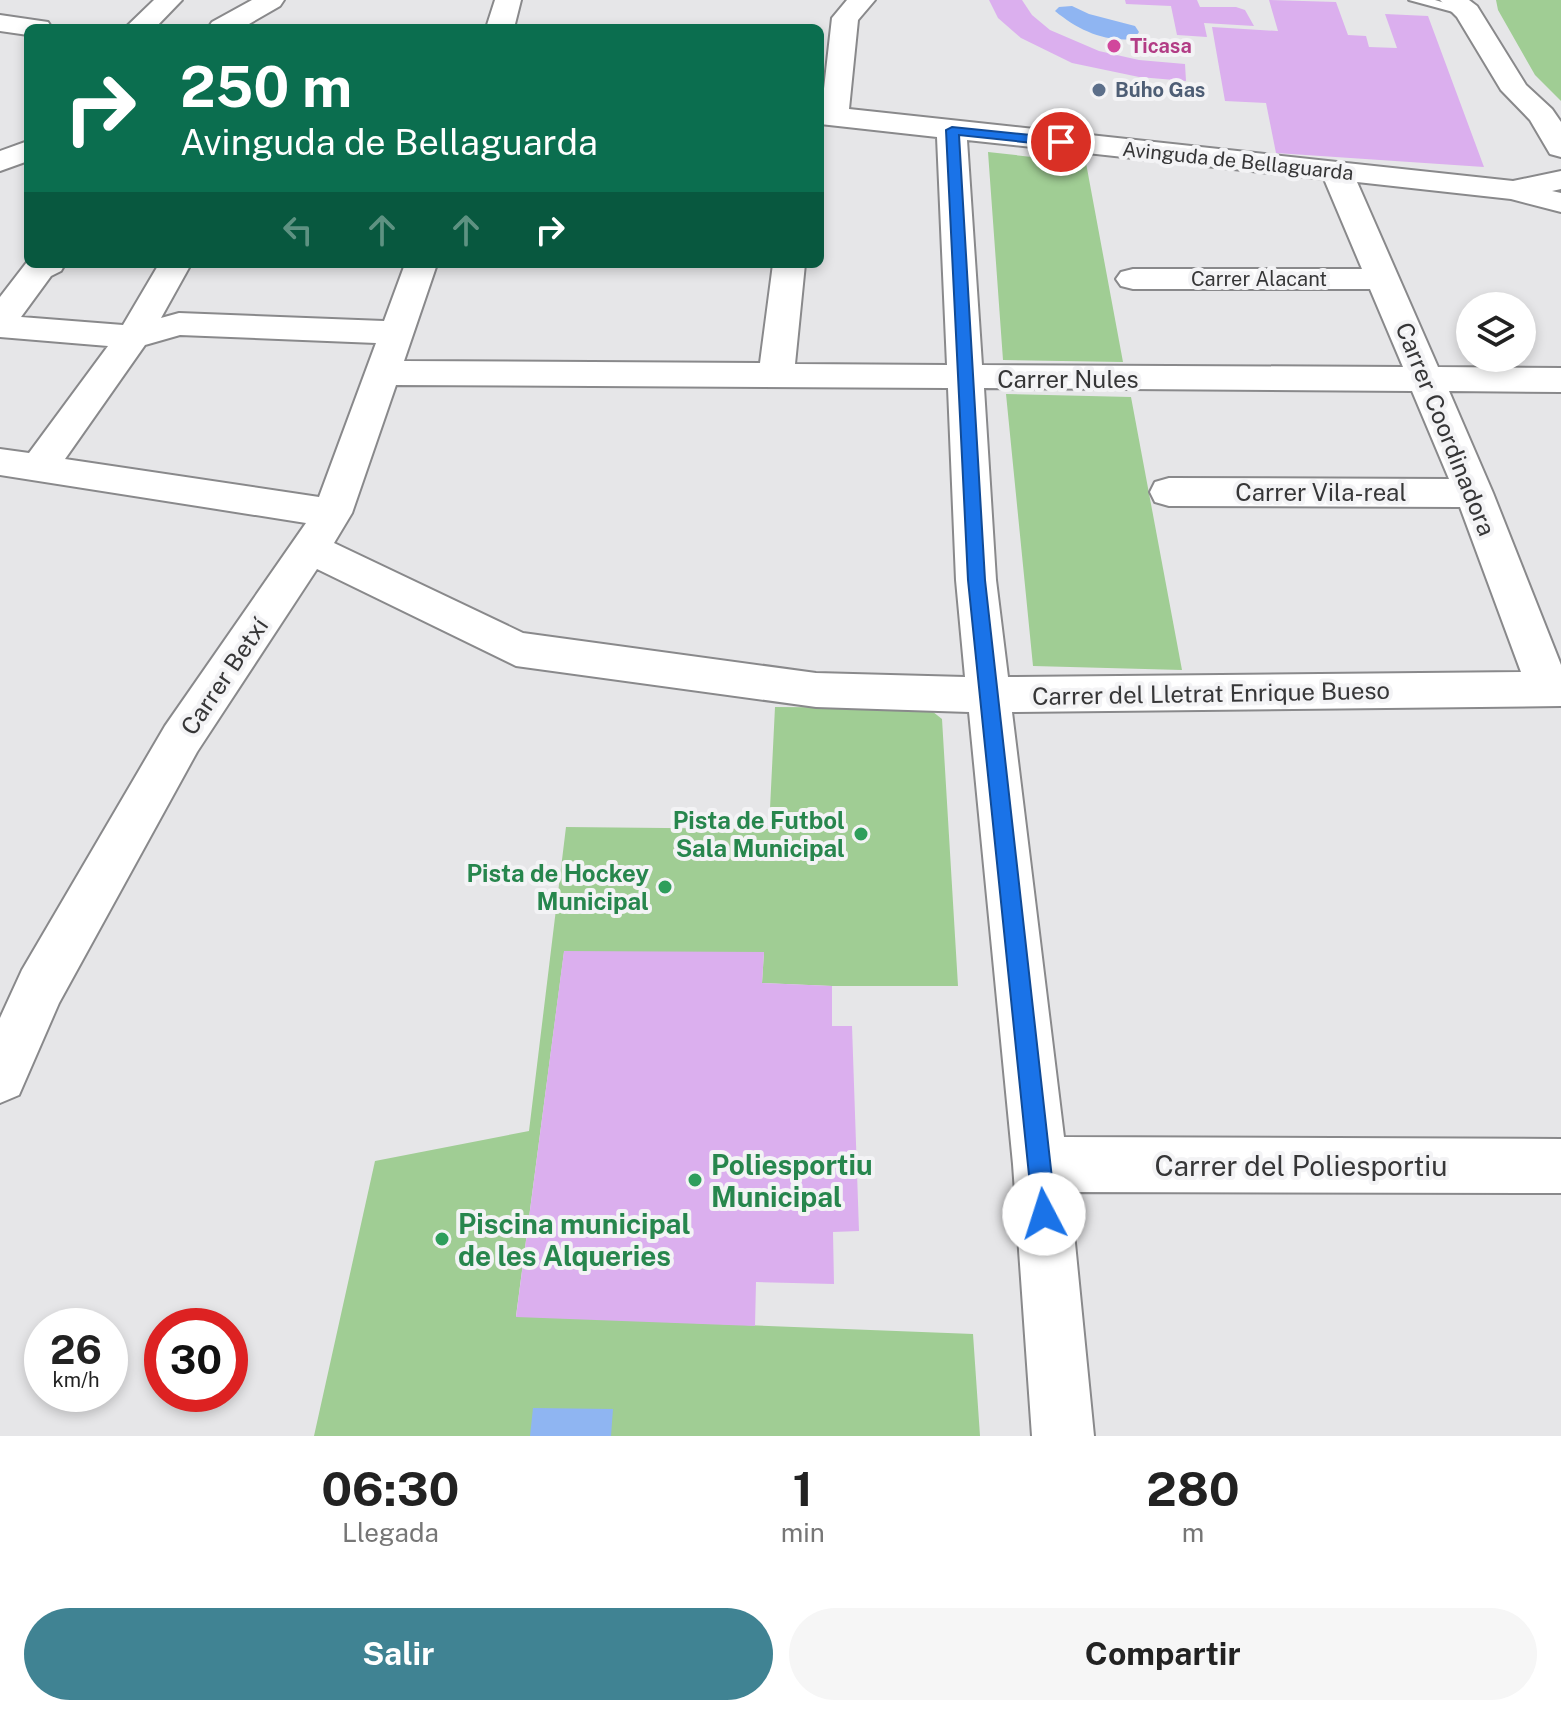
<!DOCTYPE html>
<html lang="es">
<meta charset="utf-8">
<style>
body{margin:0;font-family:"Public Sans",sans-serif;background:#f6f6f6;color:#222;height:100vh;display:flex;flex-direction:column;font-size:30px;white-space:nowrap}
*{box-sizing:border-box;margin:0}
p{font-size:26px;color:#767676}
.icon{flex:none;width:44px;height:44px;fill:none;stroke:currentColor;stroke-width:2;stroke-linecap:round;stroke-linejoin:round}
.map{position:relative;height:1436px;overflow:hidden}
.details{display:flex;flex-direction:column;background:#fff;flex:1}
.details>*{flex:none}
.guide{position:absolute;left:24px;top:24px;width:800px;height:244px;border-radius:12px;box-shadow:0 4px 12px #0003;background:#0b6e4f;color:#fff;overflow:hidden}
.buttons{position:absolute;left:1456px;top:292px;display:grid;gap:16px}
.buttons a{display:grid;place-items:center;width:80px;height:80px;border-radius:50%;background:#fff;box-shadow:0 4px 12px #0003;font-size:40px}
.speed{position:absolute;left:24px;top:1308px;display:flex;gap:16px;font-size:40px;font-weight:700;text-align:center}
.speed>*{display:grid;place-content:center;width:104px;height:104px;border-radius:50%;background:#fff;box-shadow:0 4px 12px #0003;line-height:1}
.speed small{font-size:20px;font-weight:400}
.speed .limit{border:12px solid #d22;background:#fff;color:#111}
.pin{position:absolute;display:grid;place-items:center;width:68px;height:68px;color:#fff;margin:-34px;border:4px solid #fff;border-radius:50%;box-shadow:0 2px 8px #0007}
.me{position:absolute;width:88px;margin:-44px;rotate:355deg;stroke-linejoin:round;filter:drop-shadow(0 0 6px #0008)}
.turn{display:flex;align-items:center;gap:28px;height:168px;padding:0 24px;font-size:36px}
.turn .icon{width:104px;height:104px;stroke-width:2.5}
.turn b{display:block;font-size:56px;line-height:68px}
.lanes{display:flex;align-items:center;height:76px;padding:0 24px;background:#0003;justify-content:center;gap:40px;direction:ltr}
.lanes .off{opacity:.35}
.eta{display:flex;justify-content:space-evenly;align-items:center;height:136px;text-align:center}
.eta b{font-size:48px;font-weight:700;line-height:56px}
.primary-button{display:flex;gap:16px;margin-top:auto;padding:16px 24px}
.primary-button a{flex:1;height:92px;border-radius:48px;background:#408393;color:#fff;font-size:32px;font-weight:700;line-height:92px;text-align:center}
.primary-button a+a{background:#f6f6f6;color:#222}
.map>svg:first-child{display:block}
</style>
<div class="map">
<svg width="1561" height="1436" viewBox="0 0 1561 1436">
<rect width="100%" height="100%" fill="#e6e6e8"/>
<path fill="#a0cd94" d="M1496,0H1561V101L1535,75L1498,10Z
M988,152L1086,163L1123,362L1003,360Z
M1006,394L1131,397L1182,670L1033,666Z
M775,707L928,708L942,719L958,986H832L762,983L764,952H564L516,1316L973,1334L980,1436H314L375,1161L529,1131L566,827L769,829Z"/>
<path fill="#8fb5f2" d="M1072,6L1089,14L1135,26L1139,32L1134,39C1104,42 1078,30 1055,11L1059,7Z
M533,1408L613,1409L611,1436H530Z"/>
<path fill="#dbafee" d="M989,0H1022L1032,15L1050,30L1099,51L1139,60L1185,64L1186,81L1139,77L1072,63L1021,38L998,18Z
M1125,0H1197L1200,7H1236L1245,10L1254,26L1204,23L1207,37L1177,35L1171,6L1126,4Z
M1269,0L1336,2L1348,35L1366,36L1369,47L1397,48L1385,14L1428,16L1484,167L1276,153L1266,103L1225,101L1212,27L1278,31Z
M564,951L764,952L762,983L832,986V1026H852L859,1231L833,1232L834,1284L756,1282L755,1326L516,1317Z"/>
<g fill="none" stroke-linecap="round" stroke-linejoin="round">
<g stroke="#89898b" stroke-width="4">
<path id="service" d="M1409,0H1435L1475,12L1468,16Z"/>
</g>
<g stroke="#89898b" stroke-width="4">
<path id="minor" d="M154,0H182L155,28H125Z
M252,0H284L280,6L242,28H208L212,22Z
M495,0H521L514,28H486Z
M847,0H875L858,20L849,109L1513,181L1561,171V189L1552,191L1561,193V212L1511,199L1357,182L1438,367L1561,368V392L1449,391L1493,493L1561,665V706L1012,712L1064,1137L1561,1139V1193L1070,1192L1094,1436H1032L1013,1164L969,712L816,707L516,666L317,569L197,752L59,1003L19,1095L0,1103V1018L22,970L165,726L306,523L0,475V449L29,453L108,346L0,337V297L27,262L65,264L61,271L51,276L21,317L123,325L159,264H191L161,318L179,313L384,321L405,264H437L404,361L760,363L773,264H805L795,364L947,365L937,137L820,124L832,18ZM967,140L1324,179L1362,269H1133L1121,272L1116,279L1121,286L1133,289H1370L1403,367L982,365ZM180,335L376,343L319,497L65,459L145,345ZM396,385L948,388L956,580L965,677L816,673L523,633L334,543L352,513ZM984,388L1412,391L1449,479L1169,478L1155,482L1150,492L1155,502L1169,506L1460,507L1521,672L1008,677L996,580Z
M1440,0H1469L1477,6L1526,85L1552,109L1561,122V157L1550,154L1530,120L1501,90L1457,17Z
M0,15L48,22L52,28H28V35L0,31Z
M28,141V161L0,171V151Z"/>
</g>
<use href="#service" fill="#fff" fill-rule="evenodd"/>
<use href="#minor" fill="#fff" fill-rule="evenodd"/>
</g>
<path fill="#1a73e8" stroke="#114b97" stroke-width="2" d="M952,127L1061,138L1067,142L1061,146L959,135L985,580L1056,1214L1053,1222L1044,1225L1036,1222L1033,1214L968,580L946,130Z"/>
<circle fill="#d1479c" stroke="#f3f3f5" stroke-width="3" cx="1114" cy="46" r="8"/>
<circle fill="#5c6f8a" stroke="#f3f3f5" stroke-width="3" cx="1099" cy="90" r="8"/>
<g fill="#2e9e5b" stroke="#f3f3f5" stroke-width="3">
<circle cx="861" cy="834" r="8"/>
<circle cx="665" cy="887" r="8"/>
<circle cx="695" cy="1180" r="8"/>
<circle cx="442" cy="1239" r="8"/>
</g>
<g text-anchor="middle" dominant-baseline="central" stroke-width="8" stroke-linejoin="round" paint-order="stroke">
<g font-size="20" font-weight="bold" fill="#b23c85" stroke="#f3f3f5" text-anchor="start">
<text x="1130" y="46">Ticasa</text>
</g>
<g font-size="20" font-weight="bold" fill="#4e5e75" stroke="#f3f3f5" text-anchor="start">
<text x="1115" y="90">Búho Gas</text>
</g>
<g font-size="20" fill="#363637" stroke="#f3f3f5">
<text transform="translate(1238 161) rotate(6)">Avinguda de Bellaguarda</text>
<text x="1259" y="279">Carrer Alacant</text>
</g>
<g font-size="24" fill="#363637" stroke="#f3f3f5">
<text x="1068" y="379">Carrer Nules</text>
<text transform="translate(1446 429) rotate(68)">Carrer Coordinadora</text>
<text x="1321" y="492">Carrer Vila-real</text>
<text transform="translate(224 676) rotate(-56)">Carrer Betxí</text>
<text transform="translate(1211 693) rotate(-1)">Carrer del Lletrat Enrique Bueso</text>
</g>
<g font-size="24" font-weight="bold" fill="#27864d" stroke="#f3f3f5" text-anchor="end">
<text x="845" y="820">Pista de Futbol<tspan x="845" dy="28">Sala Municipal</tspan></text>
<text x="649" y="873">Pista de Hockey<tspan x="649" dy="28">Municipal</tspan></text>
</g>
<g font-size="28" font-weight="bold" fill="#27864d" stroke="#f3f3f5" text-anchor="start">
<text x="711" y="1164">Poliesportiu<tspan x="711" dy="32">Municipal</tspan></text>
<text x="458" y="1223">Piscina municipal<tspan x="458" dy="32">de les Alqueries</tspan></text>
</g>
<g font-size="28" fill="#363637" stroke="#f3f3f5">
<text x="1301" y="1165">Carrer del Poliesportiu</text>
</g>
</g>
</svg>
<div class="buttons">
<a><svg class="icon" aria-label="layers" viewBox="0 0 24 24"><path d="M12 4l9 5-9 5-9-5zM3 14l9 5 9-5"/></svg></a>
</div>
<div class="speed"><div>26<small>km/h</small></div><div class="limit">30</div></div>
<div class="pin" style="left:1061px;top:142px;background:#d93025"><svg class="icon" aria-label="arrive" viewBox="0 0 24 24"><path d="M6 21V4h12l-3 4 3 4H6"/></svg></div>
<svg class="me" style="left:1044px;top:1214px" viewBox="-20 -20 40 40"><circle r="19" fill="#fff"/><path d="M0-13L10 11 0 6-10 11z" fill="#1a73e8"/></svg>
<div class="guide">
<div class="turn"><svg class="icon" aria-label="right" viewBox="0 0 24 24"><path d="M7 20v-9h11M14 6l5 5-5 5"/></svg><div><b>250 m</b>Avinguda de Bellaguarda</div></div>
<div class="lanes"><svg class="icon off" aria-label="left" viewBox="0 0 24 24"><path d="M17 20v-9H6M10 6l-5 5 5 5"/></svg><svg class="icon off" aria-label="ahead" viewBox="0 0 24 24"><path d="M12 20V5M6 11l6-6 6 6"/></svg><svg class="icon off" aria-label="ahead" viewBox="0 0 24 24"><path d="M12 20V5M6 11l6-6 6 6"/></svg><svg class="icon" aria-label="right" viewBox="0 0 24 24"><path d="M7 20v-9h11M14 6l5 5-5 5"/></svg></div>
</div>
</div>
<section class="details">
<div class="eta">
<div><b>06:30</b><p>Llegada</p></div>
<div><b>1</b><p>min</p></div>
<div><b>280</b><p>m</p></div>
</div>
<div class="primary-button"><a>Salir</a><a>Compartir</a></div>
</section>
